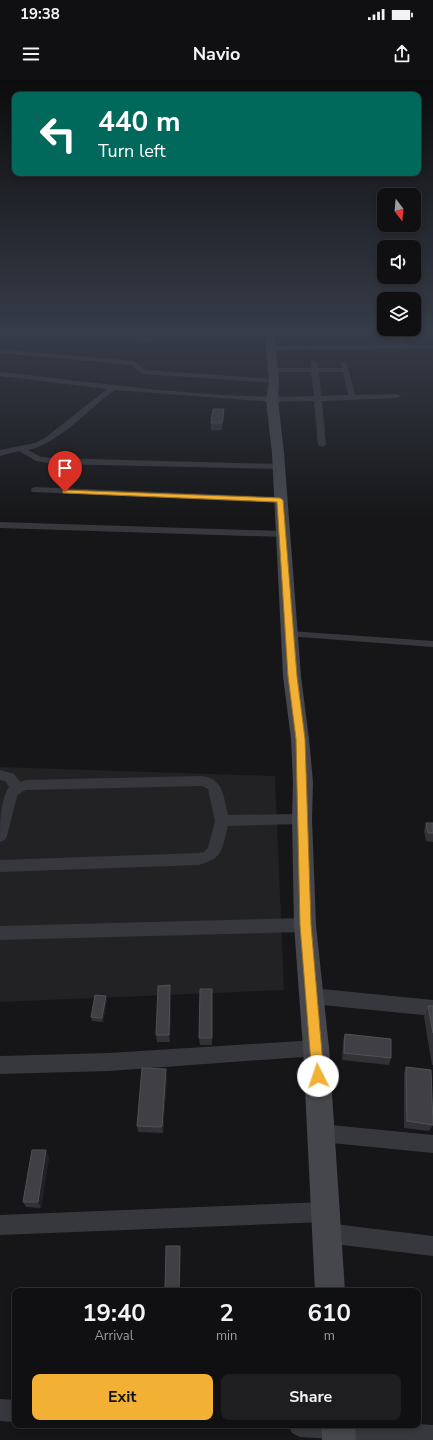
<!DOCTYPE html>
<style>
body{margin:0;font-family:"Nunito Sans",sans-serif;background:#1e1e20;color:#f1f3f6;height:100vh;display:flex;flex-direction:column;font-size:15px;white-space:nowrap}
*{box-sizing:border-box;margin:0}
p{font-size:13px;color:#9c9d9f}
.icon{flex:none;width:22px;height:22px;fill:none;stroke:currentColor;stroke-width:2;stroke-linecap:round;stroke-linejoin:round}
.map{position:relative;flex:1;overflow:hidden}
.panel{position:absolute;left:12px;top:1208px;width:409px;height:140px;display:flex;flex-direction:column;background:#101012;border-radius:8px;box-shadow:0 2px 6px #0003,0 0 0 1px #303032}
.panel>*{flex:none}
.guide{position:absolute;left:12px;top:12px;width:409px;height:84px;border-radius:8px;box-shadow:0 2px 6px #0003,0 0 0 1px #303032;background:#00695c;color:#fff;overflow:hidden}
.needle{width:26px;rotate:164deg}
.controls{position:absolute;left:377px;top:108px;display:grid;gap:8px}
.controls a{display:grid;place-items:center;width:44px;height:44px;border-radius:8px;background:#101012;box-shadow:0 2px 6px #0003,0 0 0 1px #303032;font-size:20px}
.pin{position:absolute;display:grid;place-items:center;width:34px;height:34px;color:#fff;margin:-41px -17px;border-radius:50% 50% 50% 0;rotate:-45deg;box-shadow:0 0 4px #0007}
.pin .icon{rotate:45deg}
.me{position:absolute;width:44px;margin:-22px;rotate:356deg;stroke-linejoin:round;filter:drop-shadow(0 0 3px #0008)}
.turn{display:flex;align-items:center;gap:14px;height:84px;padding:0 20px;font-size:18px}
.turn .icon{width:52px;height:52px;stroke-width:2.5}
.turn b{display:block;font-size:28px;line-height:34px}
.eta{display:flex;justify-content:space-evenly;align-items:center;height:68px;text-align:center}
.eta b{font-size:24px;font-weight:700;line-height:28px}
.cta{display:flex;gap:8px;margin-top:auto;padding:8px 20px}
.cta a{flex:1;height:46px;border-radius:8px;background:#f2b134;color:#111;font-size:16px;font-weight:700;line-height:46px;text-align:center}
.cta a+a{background:#1e1e20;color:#f1f3f6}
.status{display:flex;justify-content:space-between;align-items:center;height:28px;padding:0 20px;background:#101012;direction:ltr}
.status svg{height:11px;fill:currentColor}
header{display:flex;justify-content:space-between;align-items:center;height:52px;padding:0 20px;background:#101012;font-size:18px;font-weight:700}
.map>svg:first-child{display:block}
</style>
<div class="status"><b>19:38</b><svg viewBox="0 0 49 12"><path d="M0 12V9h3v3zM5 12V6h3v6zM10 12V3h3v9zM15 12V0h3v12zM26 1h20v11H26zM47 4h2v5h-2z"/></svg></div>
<header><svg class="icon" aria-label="menu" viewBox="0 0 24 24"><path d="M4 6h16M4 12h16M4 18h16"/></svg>Navio<svg class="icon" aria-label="share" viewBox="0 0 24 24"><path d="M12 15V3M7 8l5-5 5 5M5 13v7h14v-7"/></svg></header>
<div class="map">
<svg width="433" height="1360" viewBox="0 0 433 1360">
<rect width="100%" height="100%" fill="#161618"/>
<path fill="#222225" d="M0,687L275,696L284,910L0,922Z"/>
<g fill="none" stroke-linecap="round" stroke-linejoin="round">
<path fill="#37383d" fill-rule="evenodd" d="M0,250H37L151,257L154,259L151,261L0,252Z
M395,250H401L408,265H433V269L271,270L268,268L271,266L401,265Z
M0,269L133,281L139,284L141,287L146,290L274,299L278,301L274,303L145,294L138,291L131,285L0,273Z
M314,280L317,282L318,288H342L341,282L346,281L355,315L397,314L401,316L397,318L322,321L326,365L322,367L318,365L314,321L272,322L115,310C88,329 60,363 28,370L41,377L54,378L279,384L283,387L282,389L54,384L36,381L19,371L0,376V370L35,363L45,358L107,309L0,296V292C104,303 209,320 314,316L311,292H272L268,290L272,288H311V282ZM319,292H343L348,315L321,316Z
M35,407L280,417L285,420L280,423L32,412L31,410L32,408Z
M0,442L282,451L287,454L282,457L0,448Z
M290,551L433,561V567L286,556L284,554L286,552Z
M0,690L14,694L20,702L26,700L202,696C225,700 223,717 228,735L302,734L307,735L309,739L307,743L302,744L228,746C221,770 225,777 199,785L0,792V780L199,773L204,772L208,768L215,741L208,709L202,706L26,710L22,712L17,716L7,756L5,760L0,762C0,745 0,720 9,707L5,701L0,700Z
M305,838L310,840L313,845L310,850L305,852L0,860V846Z
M312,908L433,920V936L312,924L306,921L304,916L306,911Z
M316,960L322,962L325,968L322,974L316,976L109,991L0,994V976L109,973Z
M321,1044L433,1055V1073L321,1062L314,1060L312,1053L314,1046Z
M325,1122L332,1125L335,1132L332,1139L325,1142L0,1155V1135Z
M326,1143L433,1156V1176L326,1163L319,1160L316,1153L319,1146Z
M0,1319L15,1320V1342L0,1341Z
M418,1344L433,1345V1360H352L300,1357L292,1353L288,1345Z"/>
<path fill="#45474d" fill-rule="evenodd" d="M264,250H274L279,301L278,320L284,373L301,596L309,659L313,702L312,739L316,845L329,968L345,1211H315L303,968L294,845L292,739L293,702L291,659L283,596L272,373L266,320L269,301Z
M321,1345H355L356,1360H322Z"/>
</g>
<path fill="#323236" d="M224,336L222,350H211V343Z
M426,743H433V762L426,761L424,751Z
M170,905L171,913L170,962H157L156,955Z
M212,909V965H200L199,958Z
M107,920L103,942L92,941L91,937Z
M428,926H433V985H432L424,937Z
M345,954L391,978L389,985L342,980L343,961Z
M406,987L433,1045L429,1051L404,1048V994Z
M167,996L163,1053L138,1052L137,1046Z
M49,1077L41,1128L26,1127L23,1122Z"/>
<path fill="#212124" d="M224,329V336L222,350V343Z
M170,905L171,913L170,962L169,955Z
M106,916L107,920L103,942L102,938Z
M166,989L167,996L163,1053L162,1047Z
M46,1070L49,1077L41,1128L38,1122Z
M180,1166L181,1171L180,1211H179Z"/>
<path fill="#3f3f44" stroke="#4f5156" d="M213,329H224L222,343H211Z
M426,743H433V753H428Z
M170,905L169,955H156L158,906Z
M200,909H212V958H199Z
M95,915L106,916L102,938L91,937Z
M428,926H433V953Z
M345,954L391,959V978L344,973Z
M406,987L431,990L433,1045L407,1041Z
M142,988L166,989L162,1047L137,1046Z
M32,1070H46L38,1122H23Z
M166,1166H180L179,1211H165Z"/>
<linearGradient id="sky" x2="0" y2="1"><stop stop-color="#0c0c0d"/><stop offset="0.57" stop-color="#363c48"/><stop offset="1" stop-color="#363c48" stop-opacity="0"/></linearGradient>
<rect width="433" height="441" fill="url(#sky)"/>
<path fill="#f2b134" stroke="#9d7322" d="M63,410L280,418L283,420L297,596L305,659L311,845L324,996L322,1000L318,1002L314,1000L312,996L300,845L296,659L288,596L277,422L65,413H63Z"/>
</svg>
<div class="controls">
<a><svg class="needle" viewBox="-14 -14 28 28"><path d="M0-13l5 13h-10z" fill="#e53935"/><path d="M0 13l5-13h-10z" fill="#9c9d9f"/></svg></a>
<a><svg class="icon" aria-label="sound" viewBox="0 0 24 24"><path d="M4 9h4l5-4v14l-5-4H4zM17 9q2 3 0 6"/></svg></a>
<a><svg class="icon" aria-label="layers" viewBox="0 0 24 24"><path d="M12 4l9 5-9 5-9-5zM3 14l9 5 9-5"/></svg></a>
</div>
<div class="pin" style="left:65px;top:412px;background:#d93025"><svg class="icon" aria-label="arrive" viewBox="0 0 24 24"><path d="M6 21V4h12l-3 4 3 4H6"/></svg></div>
<svg class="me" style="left:318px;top:996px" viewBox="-20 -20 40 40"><circle r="19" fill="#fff"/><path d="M0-13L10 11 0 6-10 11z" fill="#f2b134"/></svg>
<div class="guide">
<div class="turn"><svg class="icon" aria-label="left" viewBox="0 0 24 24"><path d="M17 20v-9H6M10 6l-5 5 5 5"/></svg><div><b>440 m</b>Turn left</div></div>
</div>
<section class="panel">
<div class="eta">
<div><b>19:40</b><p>Arrival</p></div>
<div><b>2</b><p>min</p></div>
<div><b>610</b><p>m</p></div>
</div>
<div class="cta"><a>Exit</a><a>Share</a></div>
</section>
</div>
